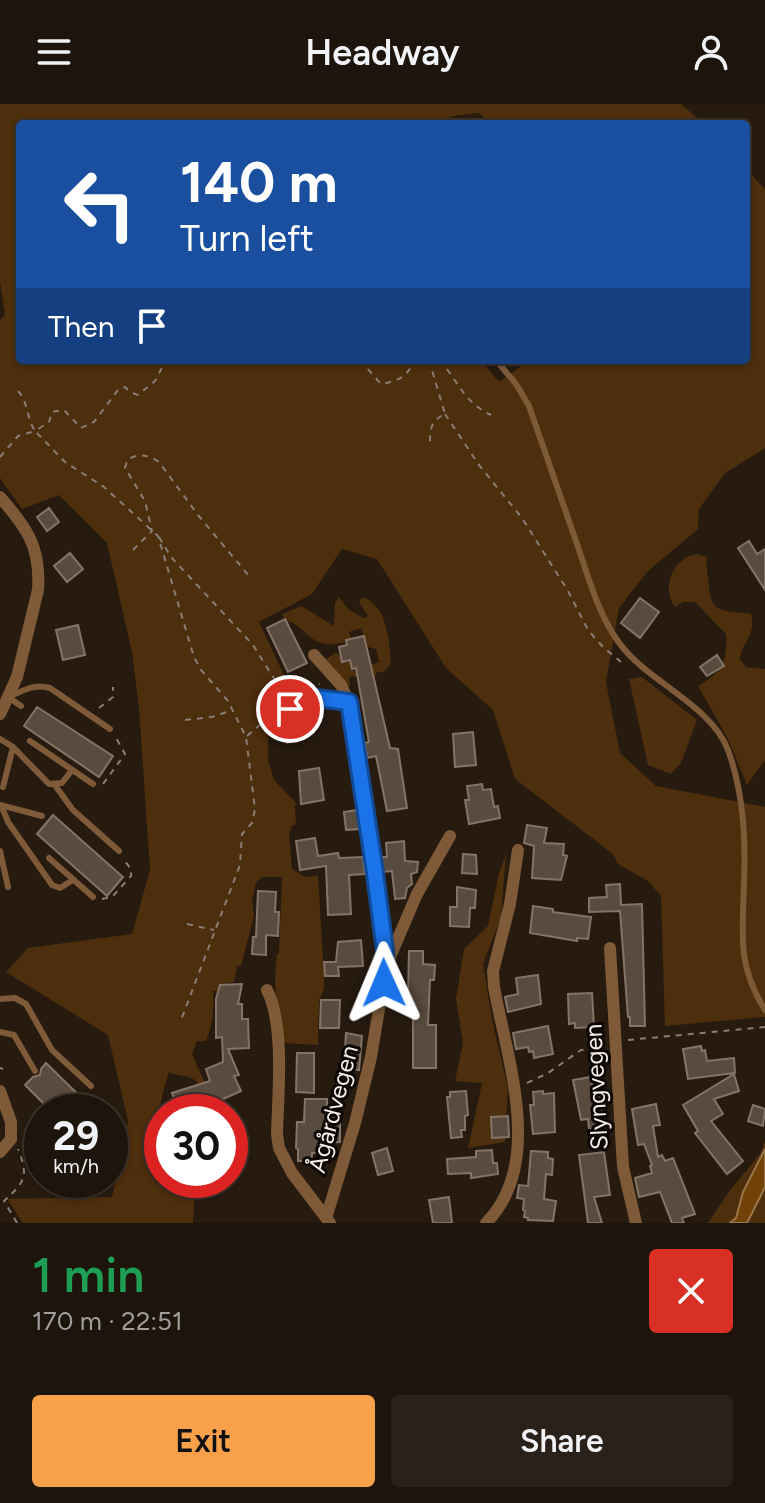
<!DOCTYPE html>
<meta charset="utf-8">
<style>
body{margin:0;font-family:Figtree,sans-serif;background:#2a211a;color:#f1f3f6;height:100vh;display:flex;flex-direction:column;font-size:30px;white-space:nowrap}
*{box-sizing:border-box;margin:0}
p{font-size:26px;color:#a09e9d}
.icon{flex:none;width:44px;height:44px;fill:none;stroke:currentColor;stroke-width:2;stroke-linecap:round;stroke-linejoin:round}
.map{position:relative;height:1119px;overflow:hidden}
.side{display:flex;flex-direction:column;background:#1d140c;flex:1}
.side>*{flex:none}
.hud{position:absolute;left:16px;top:16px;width:734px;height:244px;border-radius:8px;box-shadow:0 2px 6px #0004,0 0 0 2px #3b332d;background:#1a4fa0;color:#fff;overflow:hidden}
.speed{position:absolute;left:24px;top:990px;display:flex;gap:16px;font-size:40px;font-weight:700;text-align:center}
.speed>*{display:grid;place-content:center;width:104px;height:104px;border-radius:50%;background:#1d140c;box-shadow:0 2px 6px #0004,0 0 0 2px #3b332d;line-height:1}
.speed small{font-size:20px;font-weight:400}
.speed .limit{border:12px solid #d22;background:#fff;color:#111}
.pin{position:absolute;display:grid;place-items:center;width:68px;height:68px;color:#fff;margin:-34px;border:4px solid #fff;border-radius:50%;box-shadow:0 2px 8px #0007}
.me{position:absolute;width:88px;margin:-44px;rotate:359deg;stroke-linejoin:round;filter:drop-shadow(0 0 6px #0008)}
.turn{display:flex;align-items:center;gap:28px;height:168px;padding:0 32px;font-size:36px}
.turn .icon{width:104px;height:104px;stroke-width:2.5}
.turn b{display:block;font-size:56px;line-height:68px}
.then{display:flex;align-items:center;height:76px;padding:0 32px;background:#0003;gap:16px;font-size:30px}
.round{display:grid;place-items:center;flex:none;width:84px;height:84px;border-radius:8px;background:#2a211a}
.head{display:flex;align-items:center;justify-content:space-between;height:136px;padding:0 32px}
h1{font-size:48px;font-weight:600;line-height:60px;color:#1e9e55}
.action{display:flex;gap:16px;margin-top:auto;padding:16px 32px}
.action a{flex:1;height:92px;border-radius:8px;background:#f8a14a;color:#111;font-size:32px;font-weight:600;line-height:92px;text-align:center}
.action a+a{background:#2a211a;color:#f1f3f6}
header{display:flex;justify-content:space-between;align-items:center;height:104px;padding:0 32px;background:#1d140c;font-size:36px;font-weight:600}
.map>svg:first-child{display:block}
</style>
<header><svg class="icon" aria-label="menu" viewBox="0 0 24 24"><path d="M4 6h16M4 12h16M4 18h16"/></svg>Headway<svg class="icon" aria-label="person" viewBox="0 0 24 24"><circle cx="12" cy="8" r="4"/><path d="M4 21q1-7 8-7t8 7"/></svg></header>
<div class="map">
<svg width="765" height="1119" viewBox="0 0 765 1119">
<rect width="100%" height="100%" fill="#271b10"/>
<path fill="#4d2e0d" d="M0,0H681L704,20H491L479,9L454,12L431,20H20V256H481L499,278L530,256H746V64L765,86V344L725,369L699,405L698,425L647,468L619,504L606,578L620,649L656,682L765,703V913L665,922L661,792L648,777L618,760L613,750L515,675L493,606L446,564L377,455L342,445L312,490L259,518L283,569L285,587L269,600L268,656L274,676L297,700L295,701L296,720L292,722L289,730L292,765L305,773L318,772L324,871V885L319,897L318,941L281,939C279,907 272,883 277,850H279L282,773H263L256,778L252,797L254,812L241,862H237L234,878L220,880V887H213C214,906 213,920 206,937H197L192,950L204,977L211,984L201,985C195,969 182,974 169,968C162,990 156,1014 158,1038C159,1051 162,1062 162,1076H196L193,1119H23L7,1095L112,1093L128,1017L108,931L6,868L28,844L132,830L150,766L139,604L132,548L107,439L59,391L22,405L0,374V216L5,211L0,178Z
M697,450L707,453C706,460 707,466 708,473C711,511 717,505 751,510C756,534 743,535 740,555L746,563L765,565V656L747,681L728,635L698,582C721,569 728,557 726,530L695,498H683L675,503C660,483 674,453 697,450Z
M339,493L347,504L363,514L368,512L359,498L363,493C388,503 389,537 391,560L383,568H377L373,577L352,572L349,574L350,582L346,581L326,555L336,549L344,554H350L353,567L379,558L376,545L368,543L361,524L349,528L352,537C341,539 329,543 319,538C306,533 300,519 286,517L282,510L301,502L334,522L335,499Z
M642,573L697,616L681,659L671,670L648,661L629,575Z
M506,750L501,813L483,860L492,915L508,985L505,1038L468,1044L482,979L455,977L463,939L456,895L464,845L488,822L499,769Z
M765,1037V1119H708L728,1089L760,1050Z"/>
<path fill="#724209" stroke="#9a764c" stroke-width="2" d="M765,1045V1083L747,1119H730L736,1114L743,1088Z"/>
<path fill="#5a4b3f" stroke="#847467" stroke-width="2" d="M49,404L59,418L47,427L37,413Z
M749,437L757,450L765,445V486L738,444Z
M70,449L83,465L67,478L54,462Z
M640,494L659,508L640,534L621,519Z
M285,515L307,559L288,568L267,524Z
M78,521L85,551L63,556L56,526Z
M364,532L390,644L398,645L407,704L387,707L376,652L367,654L365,639L369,638L356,564L352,565L350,556L342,558L339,543L347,541L346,536Z
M717,551L724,562L707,572L700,563Z
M285,598L286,609L290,611L298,608L307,632L287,639L271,604Z
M37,603L113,652L99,673L24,622Z
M473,628L476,661L455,663L453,630Z
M319,664L324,696L301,700L299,667Z
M482,680L483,686L491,685L494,703L498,702L500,714L469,720L465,696H469L467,682Z
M357,706L360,725L346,726L344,708Z
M53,711L123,773L107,792L37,730Z
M527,721L547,724L544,739L564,740L563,751L567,752L561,776L532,774L534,742L524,739Z
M315,734L318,752L338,749L339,754L363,753L365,770L349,771L351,810L328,811L326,762L300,766L296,737Z
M404,737L405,757L418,758L417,768L411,770L412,780L407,784L405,794L395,795L392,767L383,768L381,753H387L386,739Z
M463,750L476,751L477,770L462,769Z
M620,780L621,801L642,800L645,922H630V913H628L620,807L589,808V794L607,793L606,781Z
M457,783L476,786L475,804H470L469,823L450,822V803H457Z
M258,787L276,788L275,808H279L278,832L266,831V851L252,850L253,833H256Z
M533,802L553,805V808L591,813L588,835L577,834V837L530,829Z
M361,836L363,862L338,863L339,872H325L324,858H336L338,838Z
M409,847H423V860L435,861L434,876H430L428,921H436V964H413V904L389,903L391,889L408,890Z
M538,871L541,900L508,908L505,893L518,890L516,874Z
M242,880L238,900H242V915H248L249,944L228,945L239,971L234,972L241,987L223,995L226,1008H179L172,989L210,977L206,965L223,958L222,933L216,934V895L220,881Z
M592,889L594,923L575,924V919L569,920L568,890Z
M321,896H340L339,924H320Z
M548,922L553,950L534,954L533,947L529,948L528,943L516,945L513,929Z
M346,929L362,932L359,966L344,963Z
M701,942L702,947L705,946L707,957L734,954L735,969L688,975L683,945Z
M297,949H314V989L296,988Z
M46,959L96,1008H52L25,981L33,973L40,971L41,965Z
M734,970L739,987L714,995L723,1010L711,1017L743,1057L727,1070L695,1029L698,1027L683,1001Z
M591,973L594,991L599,990L601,994L608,1042L589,1024L588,1015L581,1016L573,976Z
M466,987L468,1011L465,1012V1026H461L462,1033L451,1034L447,993H450V988Z
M543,987V990L554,989L555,1028L533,1030L530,1001H534L533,988Z
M305,995H327V1002H340V1038L322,1039L319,1049H312V1057H298V1045L296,1044L297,1018H304Z
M656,1000L660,1021L653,1022L658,1053L662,1051L665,1057L673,1054L695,1110L682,1114L684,1119H672L660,1088L639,1093L635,1074L652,1069L650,1062L652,1061L644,1040L638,1041L632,1005Z
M753,1001L765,1005L763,1022L748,1017Z
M508,1012L509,1033L492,1034L491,1013Z
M387,1044L393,1067L378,1071L372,1049Z
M492,1046L493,1059H497L498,1070L471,1074V1069L448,1070L447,1055L476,1053V1047Z
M531,1047L548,1048V1054L553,1055L552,1071L546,1070L544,1095L556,1097L553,1117L528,1116V1114L524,1113L525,1107L523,1106L524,1095L517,1094L519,1081L528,1082Z
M604,1048L610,1091L594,1093L602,1119H588L579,1051Z
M449,1093L452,1119H433L429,1096Z"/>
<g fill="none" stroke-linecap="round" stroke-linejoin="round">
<path stroke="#897e75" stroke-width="2" stroke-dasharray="6 6" stroke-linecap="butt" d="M360,256L381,280C398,277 408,273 414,256
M429,256L445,310C430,317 430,326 430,341
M439,256C459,277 462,297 491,311
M18,287C28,297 26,313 35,327L49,318L52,308L64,306L81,324L94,318L118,286L125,283L130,288L138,291L155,277L166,256
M445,310L479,361L522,414L568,487L588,526L603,543L621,558
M0,353L18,332L35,327L65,358L104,383L158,432L194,553L201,566L228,597L246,633L255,705L252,719L242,730L240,761L181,916
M159,433L171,453L253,541L285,592L320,580
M133,446L152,427L145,397L125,364L127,357C136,348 149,351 159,358L198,411L249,472
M99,604L113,593V583
M185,616L212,613L233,606
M247,632L261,620L262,605L274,593L285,592
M103,680L125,650L115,632
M102,795L112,793L131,772V765L124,756
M187,820L214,826
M628,936L765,923
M0,964L3,965
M527,979L548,969L581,946L603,944
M17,1119L4,1097C25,1078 29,1072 18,1045"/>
<path stroke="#7e5a38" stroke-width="6" d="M496,256L516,280L529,302C545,348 561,394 577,440C589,475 600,517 624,545C651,578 713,604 728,646C743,687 746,734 744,778C743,830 736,859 765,906
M21,602L8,593C24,587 33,579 50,584L110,625
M290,605L316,594L349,598
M0,635L13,643L49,680L62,679L72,666
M30,637L93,680
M54,680L73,706L119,747
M3,683L13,643
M0,701L42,712
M0,704L1,701L8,718L52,781L60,784L73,776
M0,747L8,783
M49,754L93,793
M0,895L15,894L26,900L52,946L91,982
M0,928L14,931L35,967"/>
<path stroke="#7e5a38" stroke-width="12" d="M0,393C27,424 41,443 38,486L17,573L0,610
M314,551L341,581L349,598L366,702L386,863L371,953L355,1019L327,1111
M610,844L623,1063L636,1119
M387,860L417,790L450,732
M267,886C285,921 278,991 277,1030L279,1044L292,1069L330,1119
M0,987L11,1018V1035L0,1048
M486,1119C545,1060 507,955 494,883L493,867L510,800L518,746"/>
</g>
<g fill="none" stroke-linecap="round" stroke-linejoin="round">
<g stroke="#114b97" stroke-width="20">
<path id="route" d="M290,605L316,594L349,598L374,762L385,847L384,879"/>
</g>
<use href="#route" stroke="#1a73e8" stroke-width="14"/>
</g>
<g text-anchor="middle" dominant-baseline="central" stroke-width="6" stroke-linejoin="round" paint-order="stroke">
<g font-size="24" fill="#f7eee7" stroke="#0c0704">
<text transform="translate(596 983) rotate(-93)">Slyngvegen</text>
<text transform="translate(333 1005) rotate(-75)">Ågårdvegen</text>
</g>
</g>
</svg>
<div class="speed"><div>29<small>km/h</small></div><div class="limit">30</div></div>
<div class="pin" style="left:290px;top:605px;background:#d93025"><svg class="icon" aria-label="arrive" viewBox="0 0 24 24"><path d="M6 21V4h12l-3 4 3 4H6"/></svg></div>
<svg class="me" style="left:384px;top:879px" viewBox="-20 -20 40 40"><path d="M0-17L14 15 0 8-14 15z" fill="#1a73e8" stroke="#fff" stroke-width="4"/></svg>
<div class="hud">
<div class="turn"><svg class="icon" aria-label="left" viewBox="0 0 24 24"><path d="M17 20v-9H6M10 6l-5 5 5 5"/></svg><div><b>140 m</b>Turn left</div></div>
<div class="then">Then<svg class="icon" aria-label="arrive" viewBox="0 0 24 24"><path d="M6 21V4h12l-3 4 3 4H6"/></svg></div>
</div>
</div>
<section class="side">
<div class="head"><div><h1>1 min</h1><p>170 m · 22:51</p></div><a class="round" style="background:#d93025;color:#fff"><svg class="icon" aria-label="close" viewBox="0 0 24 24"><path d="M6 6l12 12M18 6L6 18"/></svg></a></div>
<div class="action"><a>Exit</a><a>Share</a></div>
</section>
